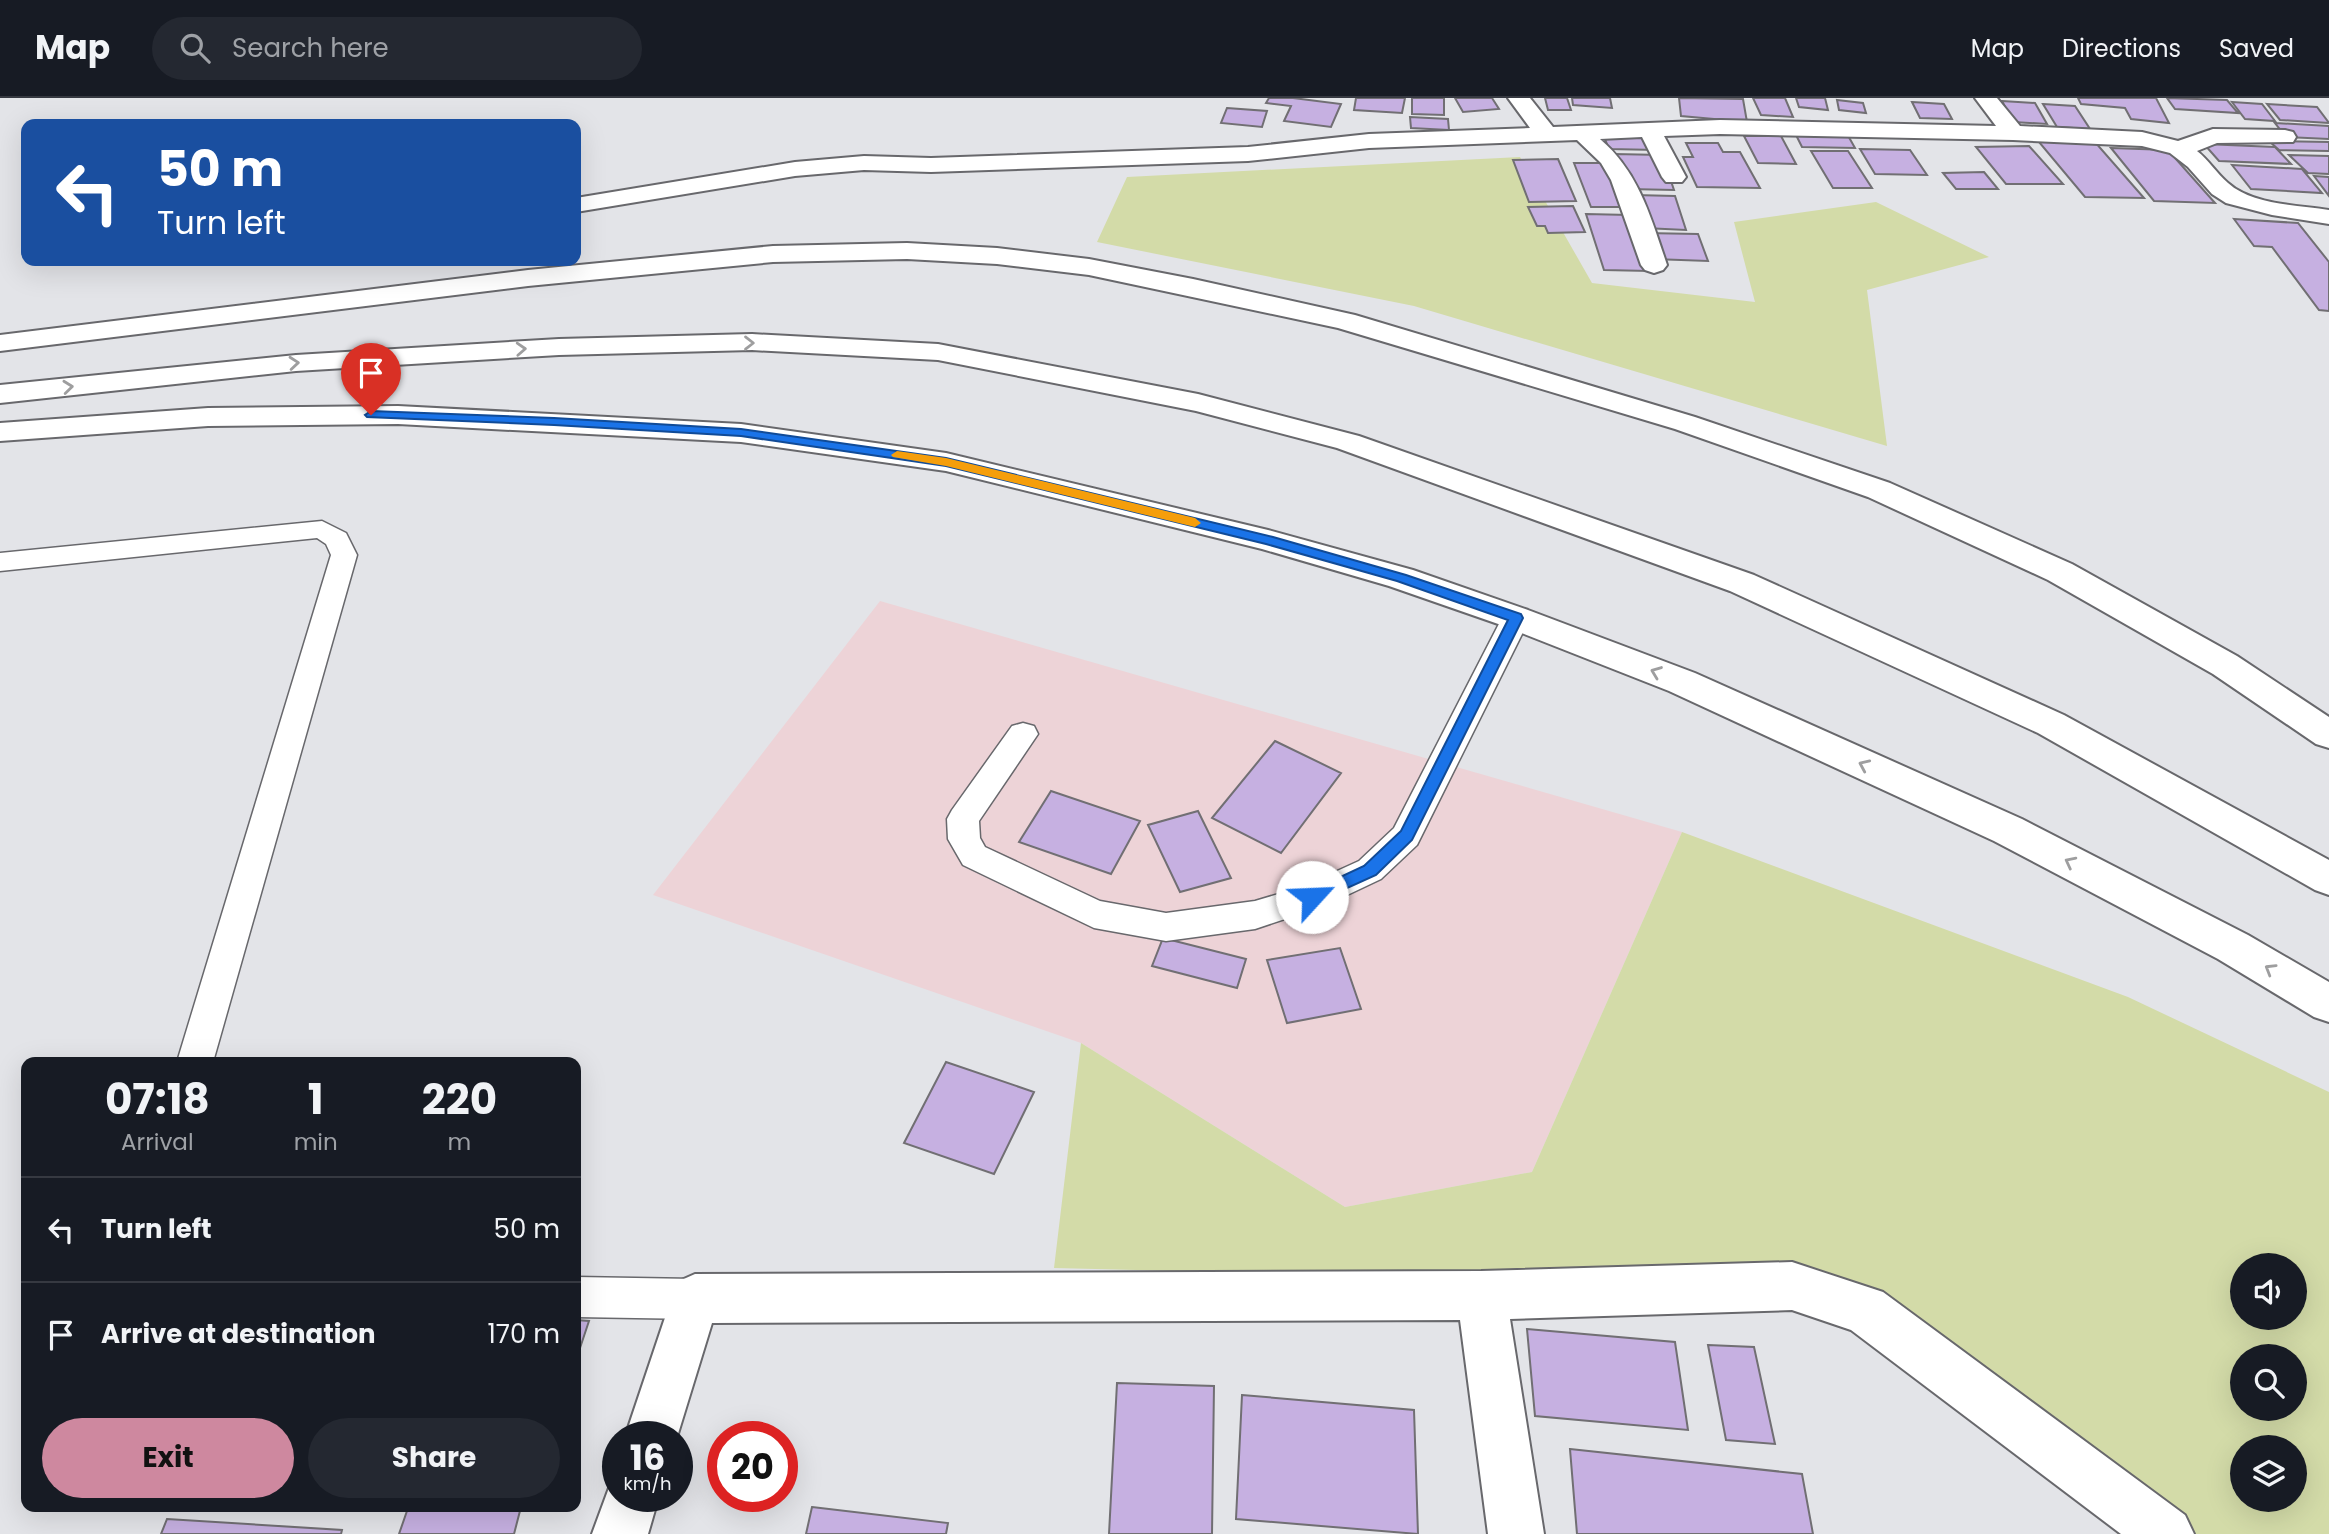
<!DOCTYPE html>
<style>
body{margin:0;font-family:Poppins,sans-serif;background:#242831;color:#f1f3f6;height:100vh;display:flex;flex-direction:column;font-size:26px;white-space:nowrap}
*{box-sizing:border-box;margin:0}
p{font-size:23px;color:#9ea1a6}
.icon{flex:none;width:38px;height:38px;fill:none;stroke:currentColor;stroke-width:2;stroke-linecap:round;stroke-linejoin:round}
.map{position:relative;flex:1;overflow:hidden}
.sheet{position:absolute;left:21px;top:959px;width:560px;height:455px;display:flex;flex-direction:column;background:#171b24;border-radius:14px;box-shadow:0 7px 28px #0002}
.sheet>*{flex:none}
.hud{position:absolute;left:21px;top:21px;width:560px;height:147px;border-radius:14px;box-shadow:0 7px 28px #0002;background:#1a4fa0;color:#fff;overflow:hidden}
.tools{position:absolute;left:2230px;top:1155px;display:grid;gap:14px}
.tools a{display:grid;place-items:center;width:77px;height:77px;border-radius:50%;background:#171b24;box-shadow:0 7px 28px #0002;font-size:35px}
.speed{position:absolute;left:602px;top:1323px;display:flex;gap:14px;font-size:35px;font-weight:700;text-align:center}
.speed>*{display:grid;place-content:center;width:91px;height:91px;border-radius:50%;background:#171b24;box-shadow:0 7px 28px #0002;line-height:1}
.speed small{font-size:18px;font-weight:400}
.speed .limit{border:10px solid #d22;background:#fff;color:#111}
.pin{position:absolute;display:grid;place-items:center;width:60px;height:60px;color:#fff;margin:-72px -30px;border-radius:50% 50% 50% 0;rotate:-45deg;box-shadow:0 0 7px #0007}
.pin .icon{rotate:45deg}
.me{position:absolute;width:77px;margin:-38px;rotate:65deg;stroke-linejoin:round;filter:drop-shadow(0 0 5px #0008)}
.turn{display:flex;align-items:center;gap:24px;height:147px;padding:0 21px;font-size:32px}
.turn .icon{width:91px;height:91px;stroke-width:2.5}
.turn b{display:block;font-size:49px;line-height:60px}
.eta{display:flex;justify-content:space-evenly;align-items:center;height:119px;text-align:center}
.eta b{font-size:42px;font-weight:700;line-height:49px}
.primary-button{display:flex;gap:14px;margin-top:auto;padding:14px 21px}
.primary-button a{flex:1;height:80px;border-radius:42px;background:#ce889f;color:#111;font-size:28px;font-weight:700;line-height:80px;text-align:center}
.primary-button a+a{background:#242831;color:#f1f3f6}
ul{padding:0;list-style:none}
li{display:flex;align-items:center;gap:21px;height:105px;padding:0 21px;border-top:2px solid #363941}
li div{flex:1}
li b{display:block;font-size:26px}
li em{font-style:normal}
header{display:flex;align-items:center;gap:42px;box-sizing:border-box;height:98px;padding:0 35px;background:#171b24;border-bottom:2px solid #363941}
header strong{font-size:33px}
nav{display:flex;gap:38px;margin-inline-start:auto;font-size:24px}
.search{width:490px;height:63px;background:#242831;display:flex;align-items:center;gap:18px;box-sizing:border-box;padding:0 24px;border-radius:38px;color:#9ea1a6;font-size:26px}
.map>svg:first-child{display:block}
</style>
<header>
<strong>Map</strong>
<div class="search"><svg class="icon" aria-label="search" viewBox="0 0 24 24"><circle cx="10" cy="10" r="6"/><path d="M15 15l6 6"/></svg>Search here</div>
<nav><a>Map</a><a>Directions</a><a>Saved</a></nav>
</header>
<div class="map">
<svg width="2329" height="1436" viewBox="0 0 2329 1436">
<rect width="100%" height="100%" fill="#e3e4e8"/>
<path fill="#edd3d7" d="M880,503L1682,734L1532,1074L1345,1109L1081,945L653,797Z"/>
<path fill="#d3dba8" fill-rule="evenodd" d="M1520,59L1592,185L1755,204L1734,124L1876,104L1989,159L1867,192L1887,348L1414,208L1097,144L1127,79Z
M1682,734L2128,899L2329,994V1436H2166L1792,1188L1054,1170L1081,945L1345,1109L1532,1074ZM2242,1167H2294V1220H2242ZM2242,1258H2294V1311H2242ZM2242,1349H2294V1402H2242Z"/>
<path fill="#c6b0e1" stroke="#716f73" stroke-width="2" d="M1269,0H1293L1341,6L1331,29L1284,23L1291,8L1266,5Z
M1356,0H1405L1402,15L1354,12Z
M1412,0H1444V17L1412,16Z
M1455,0H1492L1499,11L1463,14Z
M1545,0H1567L1571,12H1548Z
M1572,0H1610L1612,10L1573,7Z
M1679,0L1743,1L1747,24L1681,18Z
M1753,0H1785L1793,19L1761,17Z
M1796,0H1825L1828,12L1799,9Z
M2078,0H2156L2169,25L2131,21L2125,10L2081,6Z
M2167,0L2227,2L2238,15L2175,11Z
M1837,2L1863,5L1866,15L1839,12Z
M2002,3L2035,5L2047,26L2013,24Z
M1912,4L1944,6L1952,21L1920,20Z
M2232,4L2262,6L2275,23L2245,21Z
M2043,6L2075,8L2090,31L2057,29Z
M2267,6L2317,9L2329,25L2280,22Z
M1227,10L1267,13L1262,29L1221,25Z
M1410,19L1448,21L1449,32L1411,30Z
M2275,25L2329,28V41L2286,39Z
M1794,33L1846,34L1855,50L1802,49Z
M1603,36H1650L1657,52L1609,51Z
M1744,38H1781L1796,66L1758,65Z
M2269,43L2329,44V53L2279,52Z
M2039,44H2095L2144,100L2085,99Z
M1686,45H1718L1723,54H1740L1760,90L1697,89L1683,59H1693Z
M2204,46L2275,49L2291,66L2219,63Z
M2029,48L2063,86H2006L1976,49Z
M2111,50L2168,52L2215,105L2154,103Z
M1860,51L1910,52L1927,77L1875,76Z
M1811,53H1848L1872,90H1833Z
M1614,56L1662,57L1674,92L1628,91Z
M2289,57L2329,58V76L2308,75Z
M1558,61L1576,103L1529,104L1513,62Z
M1574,65H1609L1629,109H1591Z
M2232,67L2302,71L2322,95L2251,91Z
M1984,74L1998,91H1956L1943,75Z
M2314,78L2329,79V98Z
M1634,97L1675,98L1686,132L1644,130Z
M1573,108L1585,134L1548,135L1545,128H1537L1528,109Z
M1586,116L1629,117L1649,173L1604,172Z
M2234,121L2298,125L2329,164V213L2319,212L2272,149L2254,148Z
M1644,135L1698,136L1708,163L1653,161Z
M1275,643L1341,675L1281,755L1212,720Z
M1051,693L1140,723L1111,776L1019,744Z
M1198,713L1231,780L1180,794L1148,727Z
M1163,840L1246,861L1237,890L1152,868Z
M1340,850L1361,911L1287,925L1267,862Z
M946,964L1034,994L994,1076L904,1045Z
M576,1222L589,1223L576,1262Z
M1527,1231L1675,1244L1688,1332L1535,1318Z
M1708,1247L1754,1249L1775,1346L1726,1342Z
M1117,1285L1214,1288L1212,1436H1109Z
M1242,1297L1414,1312L1418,1436L1236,1421Z
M1570,1351L1802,1376L1813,1436H1577Z
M316,1409H521L514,1436H399L408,1410Z
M812,1409L948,1425L946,1436H806Z
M167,1421L342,1432L341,1436H161Z"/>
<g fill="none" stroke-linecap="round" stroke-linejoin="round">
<g stroke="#68686c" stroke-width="3">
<path id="service" d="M322,423L346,435L357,457L213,964H177L331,457L326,446L317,440L0,473V455Z
M1516,511L1526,513L1530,520L1417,747L1381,781L1324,808L1255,831L1166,843L1094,830L963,767L948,741L947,721L952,712L1012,628L1023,625L1034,628L1038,636L979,723L980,740L985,749L1100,803L1166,815L1255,803L1302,789L1359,763L1394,730L1502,520L1506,513Z
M576,1179L695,1181L709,1187L715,1201L709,1215L695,1221L576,1219Z"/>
</g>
<g stroke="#68686c" stroke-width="4">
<path id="minor" d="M1508,0H1530L1553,29L1720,22L1996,28L1975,0H1997L2020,28L2142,34L2178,43L2213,31L2285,32L2293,34L2296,39L2293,44L2217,45L2197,53C2209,62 2216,75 2228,85C2252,107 2298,107 2329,112V126L2272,117L2226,105L2212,96L2188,69L2170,55L2142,48L2013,42L1720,36L1664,38L1686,79L1682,84H1666L1662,79L1642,39L1600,41C1639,74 1651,120 1667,167L1663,172L1654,175L1645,172L1641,167L1611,82L1601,65L1577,42L1369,50L1248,63L931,74L864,72L795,78L576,114V100L795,64L864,58L931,60L1248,49L1369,36L1530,30Z
M907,145L997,150L1089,161L1193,181L1355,217L1695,319L1890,385L2072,466L2237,558L2329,619V650L2316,646L2213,576L2048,482L1868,399L1675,331L1338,230L1089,177L997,166L907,161L773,164L528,188L0,253V237L528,172L773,148Z
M1792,1164L1883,1194L2185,1417L2194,1436H2121L1851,1232L1792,1212L1510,1221L1544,1436H1488L1460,1222L712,1225L677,1339H625L677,1184L695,1176L1481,1173Z
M618,1377V1398H659L648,1436H592L613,1379Z"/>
</g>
<g stroke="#68686c" stroke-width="4">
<path id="motorway" d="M752,236L938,246L1198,296L1359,338L1754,477L2064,617L2329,762V797L2315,792L2038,635L1730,493L1337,350L1196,313L938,262L752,252L559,257L296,273L0,305V287L296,257L559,241Z
M398,308L741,326L946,355L1268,432L1413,472L1528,512L1695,575L2022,721L2248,837L2329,884V924L2314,919L2218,861L1994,743L1669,593L1504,528L1389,488L1262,451L946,373L741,344L398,326L208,328L0,343V325L208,310Z"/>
</g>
<use href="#service" fill="#fff" fill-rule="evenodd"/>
<use href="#minor" fill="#fff" fill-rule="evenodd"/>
<use href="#motorway" fill="#fff" fill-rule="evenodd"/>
</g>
<defs><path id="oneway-chevron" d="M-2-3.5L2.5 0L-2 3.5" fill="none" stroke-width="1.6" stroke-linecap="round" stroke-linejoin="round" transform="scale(1.75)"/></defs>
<g stroke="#9e9e9f">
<use href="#oneway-chevron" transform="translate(749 245)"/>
<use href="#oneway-chevron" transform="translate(521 251) rotate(-3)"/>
<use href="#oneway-chevron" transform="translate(294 265) rotate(-5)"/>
<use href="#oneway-chevron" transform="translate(68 289) rotate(-6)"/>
<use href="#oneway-chevron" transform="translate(1656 574) rotate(-159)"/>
<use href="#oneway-chevron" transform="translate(1864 667) rotate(-156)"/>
<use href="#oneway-chevron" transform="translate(2070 764) rotate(-153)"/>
<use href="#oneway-chevron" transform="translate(2270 871) rotate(-149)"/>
</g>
<path fill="#1a73e8" stroke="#114b97" stroke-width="2" d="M371,313L554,320L741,331L946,360L1273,439L1406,477L1521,516L1523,520L1412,742L1376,777L1312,806L1306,804L1303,799L1306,795L1364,768L1401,733L1508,522L1397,483L1266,446L946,368L741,338L554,327L367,319L365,317Z"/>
<path fill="#f59e0b" d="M897,353L946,360L1195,420L1201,425L1195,429L946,368L893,359L891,357Z"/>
</svg>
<div class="tools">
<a><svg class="icon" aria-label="sound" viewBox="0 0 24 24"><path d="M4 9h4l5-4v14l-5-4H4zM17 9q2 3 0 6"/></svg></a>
<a><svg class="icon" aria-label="search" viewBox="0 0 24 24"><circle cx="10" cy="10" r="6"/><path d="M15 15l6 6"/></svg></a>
<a><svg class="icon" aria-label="layers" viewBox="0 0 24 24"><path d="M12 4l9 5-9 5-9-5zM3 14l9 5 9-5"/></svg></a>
</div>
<div class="speed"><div>16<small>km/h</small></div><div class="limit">20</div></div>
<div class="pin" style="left:371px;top:317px;background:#d93025"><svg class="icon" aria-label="arrive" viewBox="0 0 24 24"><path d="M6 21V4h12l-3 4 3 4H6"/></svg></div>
<svg class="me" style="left:1312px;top:799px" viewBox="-20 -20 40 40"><circle r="19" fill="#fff"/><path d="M0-13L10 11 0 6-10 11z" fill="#1a73e8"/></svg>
<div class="hud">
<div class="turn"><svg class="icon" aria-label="left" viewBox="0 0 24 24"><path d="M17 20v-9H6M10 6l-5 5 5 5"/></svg><div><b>50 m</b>Turn left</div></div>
</div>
<section class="sheet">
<div class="eta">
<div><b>07:18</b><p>Arrival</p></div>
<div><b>1</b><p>min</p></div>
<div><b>220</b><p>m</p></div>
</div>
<ul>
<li><svg class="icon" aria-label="left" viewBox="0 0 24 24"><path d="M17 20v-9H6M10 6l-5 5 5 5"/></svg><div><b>Turn left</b></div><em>50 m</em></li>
<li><svg class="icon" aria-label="arrive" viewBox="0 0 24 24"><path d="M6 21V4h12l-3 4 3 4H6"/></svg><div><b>Arrive at destination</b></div><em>170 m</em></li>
</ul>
<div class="primary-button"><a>Exit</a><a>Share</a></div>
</section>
</div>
